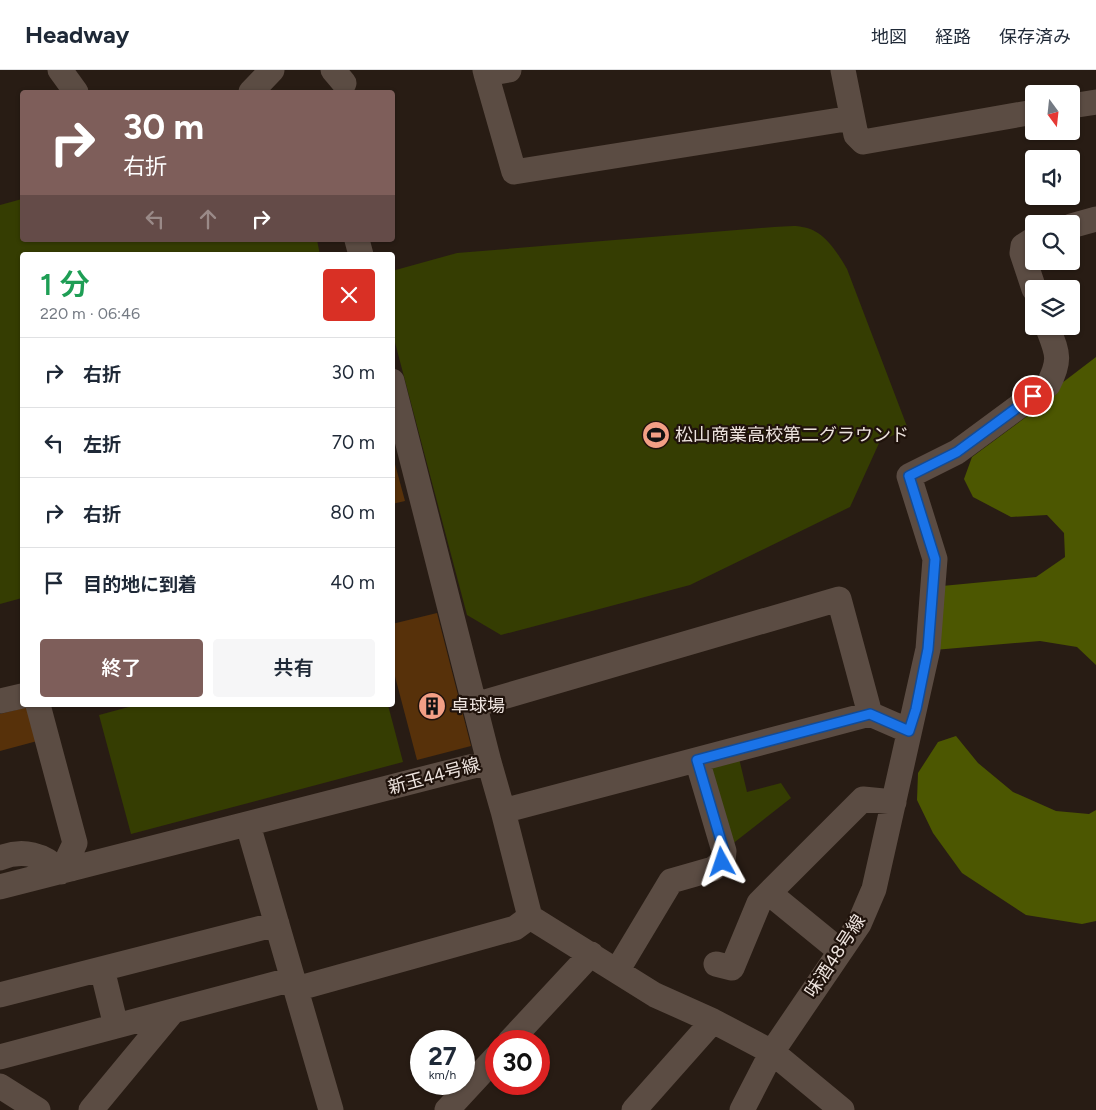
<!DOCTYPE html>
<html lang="ja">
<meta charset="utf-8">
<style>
body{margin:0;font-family:Figtree,"Noto Sans JP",sans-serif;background:#f6f6f7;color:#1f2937;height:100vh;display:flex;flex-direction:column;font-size:19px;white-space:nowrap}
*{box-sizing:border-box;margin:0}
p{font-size:16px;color:#747a83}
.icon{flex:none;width:28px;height:28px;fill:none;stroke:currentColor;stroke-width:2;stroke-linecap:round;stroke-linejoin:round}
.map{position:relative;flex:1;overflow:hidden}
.side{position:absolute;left:20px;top:182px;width:375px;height:455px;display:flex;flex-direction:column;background:#fff;border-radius:5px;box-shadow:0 1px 4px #0004}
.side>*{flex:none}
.top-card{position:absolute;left:20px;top:20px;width:375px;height:152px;border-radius:5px;box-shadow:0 1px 4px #0004;background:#7e5e5a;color:#fff;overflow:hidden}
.needle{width:32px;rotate:165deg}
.controls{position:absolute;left:1025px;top:15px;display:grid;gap:10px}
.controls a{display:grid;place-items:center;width:55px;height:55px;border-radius:5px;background:#fff;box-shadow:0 1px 4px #0004;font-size:25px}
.speed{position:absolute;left:410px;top:960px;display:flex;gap:10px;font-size:25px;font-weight:700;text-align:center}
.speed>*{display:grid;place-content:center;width:65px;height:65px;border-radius:50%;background:#fff;box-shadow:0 1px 4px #0004;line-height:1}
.speed small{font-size:12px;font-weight:400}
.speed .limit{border:8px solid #d22;background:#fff;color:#111}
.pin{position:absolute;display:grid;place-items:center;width:42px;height:42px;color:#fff;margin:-21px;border:2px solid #fff;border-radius:50%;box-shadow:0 1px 5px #0007}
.me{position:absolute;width:55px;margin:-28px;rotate:355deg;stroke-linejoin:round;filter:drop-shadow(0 0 4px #0008)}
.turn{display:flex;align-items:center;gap:18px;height:105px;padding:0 20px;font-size:22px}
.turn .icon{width:65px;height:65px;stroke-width:2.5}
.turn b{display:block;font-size:35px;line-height:42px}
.lanes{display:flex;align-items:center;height:48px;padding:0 20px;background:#0003;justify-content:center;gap:25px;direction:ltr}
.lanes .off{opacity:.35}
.round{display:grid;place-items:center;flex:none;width:52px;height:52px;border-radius:5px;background:#f6f6f7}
.summary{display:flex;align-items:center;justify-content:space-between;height:85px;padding:0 20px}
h1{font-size:30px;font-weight:600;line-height:38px;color:#1e9e55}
.button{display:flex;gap:10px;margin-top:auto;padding:10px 20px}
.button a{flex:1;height:58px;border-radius:5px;background:#7e5e5a;color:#fff;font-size:20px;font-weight:600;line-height:58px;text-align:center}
.button a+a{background:#f6f6f7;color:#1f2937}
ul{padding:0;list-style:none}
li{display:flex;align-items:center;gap:15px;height:70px;padding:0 20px;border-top:1px solid #e0e1e3}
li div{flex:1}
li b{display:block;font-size:19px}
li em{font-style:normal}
header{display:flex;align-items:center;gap:30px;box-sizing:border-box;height:70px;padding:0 25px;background:#fff;border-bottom:1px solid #e0e1e3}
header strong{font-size:24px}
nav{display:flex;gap:28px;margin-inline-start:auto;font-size:18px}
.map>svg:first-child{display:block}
</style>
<header>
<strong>Headway</strong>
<nav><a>地図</a><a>経路</a><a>保存済み</a></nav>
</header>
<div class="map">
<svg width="1096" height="1040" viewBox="0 0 1096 1040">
<rect width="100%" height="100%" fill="#281c14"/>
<path fill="#353d02" d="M22,129V170H317L320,185H22V528L0,534V135Z
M774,157C783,157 794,155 802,157C824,160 837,182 847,199L908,359L880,371L850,437L690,515L501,565L467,545L393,265L392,201L457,183Z
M136,635H388L403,692L131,764L99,645Z
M738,684L747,722L781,713L791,728L731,775L706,691Z"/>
<path fill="#4c5701" d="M1096,287V595L1077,577L1040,571L934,580L942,516L1036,507L1065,487L1064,463L1047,445L1011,447L973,427L964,409L972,387L1030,344L1058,316Z
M956,666L978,693L1013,722L1056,741L1089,744L1096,740V851L1082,854L1026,845L962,803L933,763L917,730L918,703L938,672Z"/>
<path fill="#57310a" d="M392,383L405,431L392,434Z
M437,543L471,676L417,690L392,595V554Z
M32,636L41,670L0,681V644Z"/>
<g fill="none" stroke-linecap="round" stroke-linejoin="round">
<path stroke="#5b4c43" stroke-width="25" d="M60,0L76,22
M333,0L344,13
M485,0L486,4L509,0
M843,0L856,65L863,72L1034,42
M486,4L514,102L852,48
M251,22L272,0
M1071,36L1096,32
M1071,156L1096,149
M1034,169L1023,176L1022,183L1034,219
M357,170L361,185
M392,311L489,692L503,741L530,847L655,925L713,951L772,982L842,1040
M0,631L22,626
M38,635L75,773L68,788L71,799
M475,635L839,529L870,644
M503,741L870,644L909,661
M248,755L331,1040
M0,788C22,779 45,784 61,802
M0,817L489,692
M769,823L840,881
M716,894L732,898L759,833L863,729L894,732
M102,899L116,956
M617,901L671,811L713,799L723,791L724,781L697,690
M296,919L515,858L530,847
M0,925L277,854
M510,971L591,884
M0,987L293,909
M0,1016L38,1040
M91,1040L173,941
M447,1040L496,987
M634,1040L713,951
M742,1040L772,982L859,854L874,819L928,579L935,489L909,406L957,382L1048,315C1062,289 1057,282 1047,256"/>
</g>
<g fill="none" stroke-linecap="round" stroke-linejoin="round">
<g stroke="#114b97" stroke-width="12">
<path id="route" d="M722,792L724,781L697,690L870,644L909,661L916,639L928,579L935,489L909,406L957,382L1033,326"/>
</g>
<use href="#route" stroke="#1a73e8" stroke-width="9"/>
</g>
<defs>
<g id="stadium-disc" transform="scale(1.4375)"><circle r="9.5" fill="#f39f85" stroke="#1f120b"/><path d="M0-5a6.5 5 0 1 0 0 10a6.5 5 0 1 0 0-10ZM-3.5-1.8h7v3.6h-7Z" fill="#111"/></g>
<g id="building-disc" transform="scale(1.4375)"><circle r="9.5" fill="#f39f85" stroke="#1f120b"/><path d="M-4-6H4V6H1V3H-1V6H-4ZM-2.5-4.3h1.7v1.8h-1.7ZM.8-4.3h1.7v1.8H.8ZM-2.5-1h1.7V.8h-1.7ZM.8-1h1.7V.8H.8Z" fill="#111"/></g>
</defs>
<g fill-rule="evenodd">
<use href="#stadium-disc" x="656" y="365"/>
<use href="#building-disc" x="432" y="636"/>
</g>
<g text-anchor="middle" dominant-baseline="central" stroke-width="4.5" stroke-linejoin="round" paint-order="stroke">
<g font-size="18" fill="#ede3de" stroke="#1f120b" text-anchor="start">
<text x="675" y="365">松山商業高校第二グラウンド</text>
<text x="451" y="636">卓球場</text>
</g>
<g font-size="18" fill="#ede3de" stroke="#1f120b">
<text transform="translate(434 706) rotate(-15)">新玉44号線</text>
<text transform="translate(835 886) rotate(-57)">味酒48号線</text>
</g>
</g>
</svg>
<div class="controls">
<a><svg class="needle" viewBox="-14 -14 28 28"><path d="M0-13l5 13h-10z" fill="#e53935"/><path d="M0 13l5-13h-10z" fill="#747a83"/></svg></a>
<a><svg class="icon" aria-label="sound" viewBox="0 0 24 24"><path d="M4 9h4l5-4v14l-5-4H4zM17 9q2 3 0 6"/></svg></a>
<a><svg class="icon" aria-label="search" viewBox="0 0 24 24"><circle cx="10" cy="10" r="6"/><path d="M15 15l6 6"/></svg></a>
<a><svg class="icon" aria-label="layers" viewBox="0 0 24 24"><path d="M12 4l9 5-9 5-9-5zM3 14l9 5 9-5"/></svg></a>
</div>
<div class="speed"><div>27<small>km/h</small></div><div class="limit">30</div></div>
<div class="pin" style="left:1033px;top:326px;background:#d93025"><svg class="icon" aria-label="arrive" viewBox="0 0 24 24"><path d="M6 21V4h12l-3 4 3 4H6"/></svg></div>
<svg class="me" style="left:722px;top:792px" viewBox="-20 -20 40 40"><path d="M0-17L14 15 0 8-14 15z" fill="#1a73e8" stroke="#fff" stroke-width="4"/></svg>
<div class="top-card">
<div class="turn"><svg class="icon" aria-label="right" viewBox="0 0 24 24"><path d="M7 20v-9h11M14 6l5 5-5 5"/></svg><div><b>30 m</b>右折</div></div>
<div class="lanes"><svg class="icon off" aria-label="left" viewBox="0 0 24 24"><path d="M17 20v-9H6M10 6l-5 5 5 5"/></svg><svg class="icon off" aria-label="ahead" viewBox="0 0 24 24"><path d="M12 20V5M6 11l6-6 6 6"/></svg><svg class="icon" aria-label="right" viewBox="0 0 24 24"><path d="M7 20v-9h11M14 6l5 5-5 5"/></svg></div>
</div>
<section class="side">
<div class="summary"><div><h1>1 分</h1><p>220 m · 06:46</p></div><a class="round" style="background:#d93025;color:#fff"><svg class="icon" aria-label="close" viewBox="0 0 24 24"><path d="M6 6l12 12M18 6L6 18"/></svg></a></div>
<ul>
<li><svg class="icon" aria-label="right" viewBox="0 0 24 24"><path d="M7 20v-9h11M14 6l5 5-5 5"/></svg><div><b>右折</b></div><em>30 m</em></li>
<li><svg class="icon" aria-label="left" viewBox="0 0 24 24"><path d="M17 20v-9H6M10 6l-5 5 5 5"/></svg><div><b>左折</b></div><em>70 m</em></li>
<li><svg class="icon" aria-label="right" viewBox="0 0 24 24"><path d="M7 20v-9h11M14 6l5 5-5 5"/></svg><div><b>右折</b></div><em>80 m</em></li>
<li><svg class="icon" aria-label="arrive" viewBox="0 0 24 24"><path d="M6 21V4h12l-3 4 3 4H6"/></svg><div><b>目的地に到着</b></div><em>40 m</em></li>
</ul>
<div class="button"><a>終了</a><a>共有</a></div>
</section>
</div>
